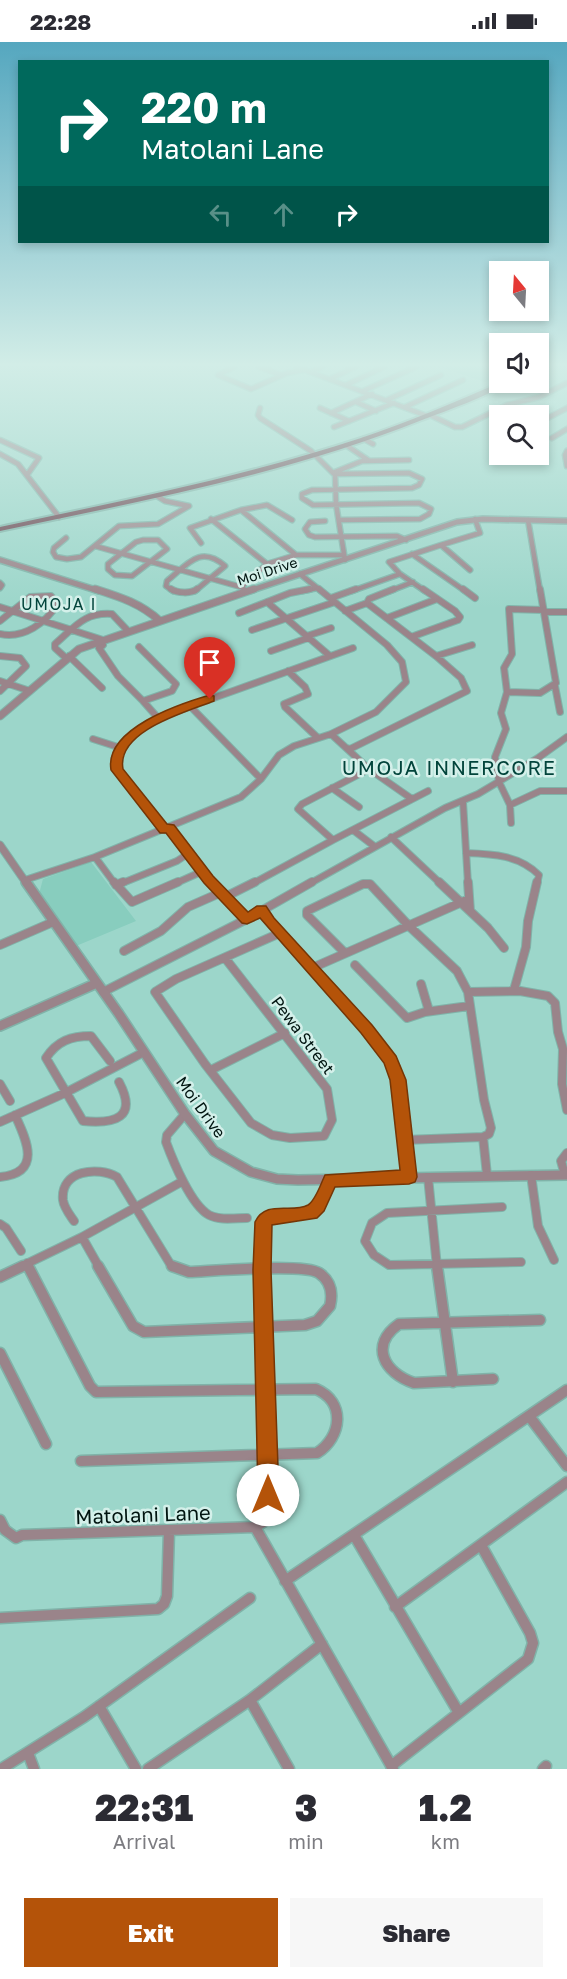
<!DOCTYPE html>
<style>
body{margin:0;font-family:"Golos Text",sans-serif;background:#f7f7f7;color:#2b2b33;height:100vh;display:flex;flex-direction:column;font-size:22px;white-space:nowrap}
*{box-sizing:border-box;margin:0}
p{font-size:20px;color:#7c7c81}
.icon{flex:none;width:33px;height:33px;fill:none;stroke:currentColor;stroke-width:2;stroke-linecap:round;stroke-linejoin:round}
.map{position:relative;height:1727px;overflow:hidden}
.drawer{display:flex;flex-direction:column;background:#fff;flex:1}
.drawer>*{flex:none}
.guide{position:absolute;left:18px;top:18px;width:531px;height:183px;border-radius:0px;box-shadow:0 3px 9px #0003;background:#00695c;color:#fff;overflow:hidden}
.needle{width:39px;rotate:342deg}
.tools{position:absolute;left:489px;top:219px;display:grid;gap:12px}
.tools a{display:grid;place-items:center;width:60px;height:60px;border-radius:0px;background:#fff;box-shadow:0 3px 9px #0003;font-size:30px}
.pin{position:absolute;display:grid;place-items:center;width:51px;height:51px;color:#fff;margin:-62px -26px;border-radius:50% 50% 50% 0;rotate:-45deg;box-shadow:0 0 6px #0007}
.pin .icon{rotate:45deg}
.me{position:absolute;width:66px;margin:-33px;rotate:0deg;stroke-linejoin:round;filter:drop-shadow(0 0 4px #0008)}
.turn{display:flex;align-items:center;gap:21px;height:126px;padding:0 24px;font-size:27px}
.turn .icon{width:78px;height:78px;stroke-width:2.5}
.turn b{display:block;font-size:42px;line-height:51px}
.lanes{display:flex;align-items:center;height:57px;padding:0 24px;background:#0003;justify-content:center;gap:30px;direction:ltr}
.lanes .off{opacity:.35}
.eta{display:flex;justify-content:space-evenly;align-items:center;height:102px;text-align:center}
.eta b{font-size:36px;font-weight:800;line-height:42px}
.button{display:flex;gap:12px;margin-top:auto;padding:12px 24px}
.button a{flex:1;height:69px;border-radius:0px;background:#b45309;color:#fff;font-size:24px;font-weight:800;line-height:69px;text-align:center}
.button a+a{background:#f7f7f7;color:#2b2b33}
.status{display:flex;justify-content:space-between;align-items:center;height:42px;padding:0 30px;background:#fff;direction:ltr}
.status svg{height:16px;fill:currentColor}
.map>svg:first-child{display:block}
</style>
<div class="status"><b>22:28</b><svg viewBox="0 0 49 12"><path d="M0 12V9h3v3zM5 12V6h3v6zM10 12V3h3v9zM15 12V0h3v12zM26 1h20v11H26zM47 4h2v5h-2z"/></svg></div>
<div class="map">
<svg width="567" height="1727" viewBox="0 0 567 1727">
<rect width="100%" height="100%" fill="#9cd6ca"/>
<path fill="#88cdbe" d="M440,325H499V332L485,340Z
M91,820L136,879L76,904L39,852L43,837Z"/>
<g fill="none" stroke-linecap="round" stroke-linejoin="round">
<g stroke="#80b3a9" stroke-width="7">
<path id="minor-far3" d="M234,325L218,333L251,347L287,331L303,328
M259,325L282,333
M297,325L427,374
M311,330L322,325
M330,337L355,325
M346,343L384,325
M363,349L416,325
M387,358L441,333
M356,360L376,369
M405,365L463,338
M260,366L258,373L260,376L311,409L334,432L409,431L422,437L419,443L412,446L312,448L302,452V456L313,463L419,461L431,467L429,472L420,477L339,478
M320,366L349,379
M331,371L372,352
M430,373L455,385H462L507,363L539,355L567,341
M538,381L567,366
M334,385L394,361
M552,396L567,387
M364,397L373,402
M0,398L39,416L27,433
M346,403L368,418
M567,409L565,413L567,424
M0,412L18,422L59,475
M241,468L267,463L292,478
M211,477L267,522
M528,478L540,549
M325,479L310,480L305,487L309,493L315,495L397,494L406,498
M66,496L54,506L53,510L56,515L67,517L81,515L119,484L158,482L189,464L165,459L157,454
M143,498H158L167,507L132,534L115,533L108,527V522L136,500Z
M201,501L190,486L241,468L296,513
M441,503L480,491L475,477
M95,504L241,545
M412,512L465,549
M345,518L336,462L335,430L362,419L409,418
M300,532L321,549
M0,541L2,543L0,546
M244,547L241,545L267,522L296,513H344
M173,549L166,544L167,539C187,523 200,502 225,524L195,549
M302,549L317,546
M352,549L400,532
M390,549L413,540
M425,549L400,532L389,520L441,503L470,528"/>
</g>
<g stroke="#80b3a9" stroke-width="8">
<path id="minor-far2" d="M171,547C177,551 191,552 197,547
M463,547L475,556
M331,556L356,547
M267,560L330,614
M0,565L103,598
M345,569L367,561
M544,570H567
M239,571L290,551L310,547
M387,576L437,557
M0,579L30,555L51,554L58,561C46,581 24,597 0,592
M252,588L335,560
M307,594L331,586
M411,595L458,578L460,575L455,569L423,547
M99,599L103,603L99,606L118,634L143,659L172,649L176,642L139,605
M271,609L308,596
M0,614L20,616L26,624L0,649
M69,614L102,646
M436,614L472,603
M66,616L55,606V602C75,585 84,570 112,572L128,589
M288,629L305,645L308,652L284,662L285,665L318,696
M0,639L30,649
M555,644L560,670
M507,650L504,626L512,612L509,567L544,568
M143,659L158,676
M190,664L261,737
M331,692L369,727L412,757
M93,697L121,706L115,717L117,728L165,788
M121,706L142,685L155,677L353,606
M347,706L350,707L467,649L461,636L436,614L367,561L369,557L394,547
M369,727L302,762L298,767L333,798L428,749
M332,746L359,765
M463,760L468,842
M510,763L540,749H567
M511,781L510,763L499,740L495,715L506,687L501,671L507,650L540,651L556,641L540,547
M169,786L212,842
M353,788L374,804
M391,795L441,842
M466,811C493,812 519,813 539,833L537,842
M95,815L115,842
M25,838L95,815L241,755L261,737L279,713L294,704L331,692L376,670L406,640L402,620L387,603L319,547
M120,842L177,819L189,811
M174,842L203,829
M252,842L333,798
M309,842L445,766L478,752L538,716L567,695"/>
</g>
<g stroke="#80b3a9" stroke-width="10">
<path id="minor-far1" d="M114,840L132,860L178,840
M210,840L247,877
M439,840L488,886L504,906
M468,840L470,869
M116,843L123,840
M227,854L255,840
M262,868L269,879L367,987L395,1026L409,1135
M0,903L53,880
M124,909L161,889L188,865L222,850
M344,910L307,873V869L363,842H370L409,884L457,929L468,950L484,1058L491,1086L489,1092L483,1095L405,1098
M225,916L327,1047L332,1078L324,1094L290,1096L272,1093L251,1081L205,1022L155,950L176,937L280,891
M355,923L407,976L425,970L469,964
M312,926L469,857
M421,942L429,969
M514,948L526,905L528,879L537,840
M103,950L247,877L312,840
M468,950L520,949L548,954L555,961L558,990L563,1007L562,1042L567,1068
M110,1019L91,994C71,994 57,999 46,1016L83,1079C115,1082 138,1076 119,1040
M211,1028L285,991
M0,1042L10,1059
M185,1072L167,1093L166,1100C173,1119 191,1163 209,1173C220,1179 236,1176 247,1176
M0,1080L65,1051L144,1010
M483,1095L487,1133
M531,1133L538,1184L554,1218
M565,1133L561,1119L567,1111
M0,1135C43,1131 26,1097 15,1073
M428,1135L437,1225
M502,1165L387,1171L372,1181L365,1199L374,1213L389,1223L521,1220
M74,1179C70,1173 64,1166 63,1158C60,1128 98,1124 117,1135L172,1225
M0,1182L6,1186L21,1209
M82,1195L99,1225
M27,1221L29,1225
M20,1225L82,1195L183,1139
M262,1225L264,1180C288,1155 308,1200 330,1138"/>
</g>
<g stroke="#80b3a9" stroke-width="13">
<path id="minor" d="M28,1224L90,1344L96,1350L316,1347C346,1360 342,1395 317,1411L81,1419
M98,1224L133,1284L144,1290L305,1283L317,1279L330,1264C333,1251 331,1239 319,1231C304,1221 213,1229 189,1230L172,1224
M437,1224L453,1340
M0,1235L23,1224
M0,1311L46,1402
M493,1337L414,1341C384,1331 369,1303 399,1282L540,1278
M529,1374L567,1424
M0,1478L5,1488L16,1496L22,1493L255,1485L267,1478L268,1413L262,1224
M255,1485L393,1727
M354,1493L459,1671
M285,1539L567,1348
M395,1565L567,1440
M0,1576L158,1567L164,1562L167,1554L169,1489
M250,1658L289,1727
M99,1664L136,1727
M28,1711L34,1727
M391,1724L528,1617L533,1601L530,1591L482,1505
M1,1727L84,1675L250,1556
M148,1727L250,1658L322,1602
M543,1727L546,1724"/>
</g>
<g stroke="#80b3a9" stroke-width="8">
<path id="tertiary-far2" d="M0,518L99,549
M249,549L457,480L483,477L567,479"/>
</g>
<g stroke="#80b3a9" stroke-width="9">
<path id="tertiary-far1" d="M95,547C120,555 140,561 160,579
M0,674L79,607L254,547
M0,803L27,842"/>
</g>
<g stroke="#80b3a9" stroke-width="12">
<path id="tertiary" d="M26,840L119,972L185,1072L214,1109L251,1130L277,1137L298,1138L567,1133
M0,984L97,941"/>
</g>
<g stroke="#80b3a9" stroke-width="4">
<path id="trunk" d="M538,325H542L538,327Z
M501,340H510C483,356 451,367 422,378C287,432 142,459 0,489V485C121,459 243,435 361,396C409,380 455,360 501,340Z"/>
</g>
<use href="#minor-far3" stroke="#9a848a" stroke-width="4.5"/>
<use href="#minor-far2" stroke="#9a848a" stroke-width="6"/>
<use href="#minor-far1" stroke="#9a848a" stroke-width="8"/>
<use href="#minor" stroke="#9a848a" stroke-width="10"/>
<use href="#tertiary-far2" stroke="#9a848a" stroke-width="5"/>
<use href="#tertiary-far1" stroke="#9a848a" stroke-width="7"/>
<use href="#tertiary" stroke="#9a848a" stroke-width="9"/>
<use href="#trunk" fill="#6a424e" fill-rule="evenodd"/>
</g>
<linearGradient id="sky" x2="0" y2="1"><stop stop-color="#55a7bf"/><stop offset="0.57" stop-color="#d2ede7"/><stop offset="1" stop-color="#d2ede7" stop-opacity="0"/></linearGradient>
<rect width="567" height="566" fill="url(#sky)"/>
<path fill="#b45309" stroke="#753606" stroke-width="1.5" d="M210,653L214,654V659C186,670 116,689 123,727L167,782L174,783L213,834L248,870L257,864H266L274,876L372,983L396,1014L406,1038L417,1135L415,1140L409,1142L335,1145L324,1169L317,1176L272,1183L271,1228L279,1453L276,1460L268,1463L261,1460L258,1453L253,1228L255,1180C266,1157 291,1172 308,1163C316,1158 321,1141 325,1133L400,1128L390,1038L384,1021L361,991L260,876L247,882L242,881L204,841L166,791H160L111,728C104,687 179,662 210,653Z"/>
<g text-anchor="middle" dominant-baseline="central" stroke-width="5" stroke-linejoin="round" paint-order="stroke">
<g font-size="14" fill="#001410" stroke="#d4f0ea">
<text transform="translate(267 529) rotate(-18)">Moi Drive</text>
</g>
<g font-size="16" letter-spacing="1.5" fill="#02443b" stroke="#d4f0ea">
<text x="59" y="562">UMOJA I</text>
</g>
<g font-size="16" fill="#001410" stroke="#d4f0ea">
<text transform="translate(303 993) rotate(53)">Pewa Street</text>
<text transform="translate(201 1065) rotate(54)">Moi Drive</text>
</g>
<g font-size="20" letter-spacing="1.5" fill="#02443b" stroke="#d4f0ea">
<text x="449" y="725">UMOJA INNERCORE</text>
</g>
<g font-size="20" fill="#001410" stroke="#d4f0ea">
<text transform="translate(143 1472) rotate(-2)">Matolani Lane</text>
</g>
</g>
</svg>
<div class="tools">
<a><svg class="needle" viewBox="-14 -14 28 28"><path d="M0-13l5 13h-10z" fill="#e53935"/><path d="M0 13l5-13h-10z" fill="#7c7c81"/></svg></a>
<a><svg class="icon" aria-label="sound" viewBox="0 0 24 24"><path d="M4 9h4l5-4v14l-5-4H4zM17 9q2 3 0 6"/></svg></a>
<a><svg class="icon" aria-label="search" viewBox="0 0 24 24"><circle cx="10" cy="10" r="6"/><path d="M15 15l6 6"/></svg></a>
</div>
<div class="pin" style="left:210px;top:657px;background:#d93025"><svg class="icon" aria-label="arrive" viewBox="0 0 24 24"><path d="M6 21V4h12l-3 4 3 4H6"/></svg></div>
<svg class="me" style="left:268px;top:1453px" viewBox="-20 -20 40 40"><circle r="19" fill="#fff"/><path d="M0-13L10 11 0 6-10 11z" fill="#b45309"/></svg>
<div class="guide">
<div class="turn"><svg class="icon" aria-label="right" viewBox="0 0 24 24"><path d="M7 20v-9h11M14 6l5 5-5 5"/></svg><div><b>220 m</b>Matolani Lane</div></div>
<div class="lanes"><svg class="icon off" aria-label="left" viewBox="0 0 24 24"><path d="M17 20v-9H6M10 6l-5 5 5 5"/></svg><svg class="icon off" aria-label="ahead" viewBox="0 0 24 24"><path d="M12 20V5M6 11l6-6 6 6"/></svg><svg class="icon" aria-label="right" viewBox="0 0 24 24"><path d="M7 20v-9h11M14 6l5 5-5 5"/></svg></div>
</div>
</div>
<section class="drawer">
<div class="eta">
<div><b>22:31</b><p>Arrival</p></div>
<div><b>3</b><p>min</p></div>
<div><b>1.2</b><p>km</p></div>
</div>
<div class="button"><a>Exit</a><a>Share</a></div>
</section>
